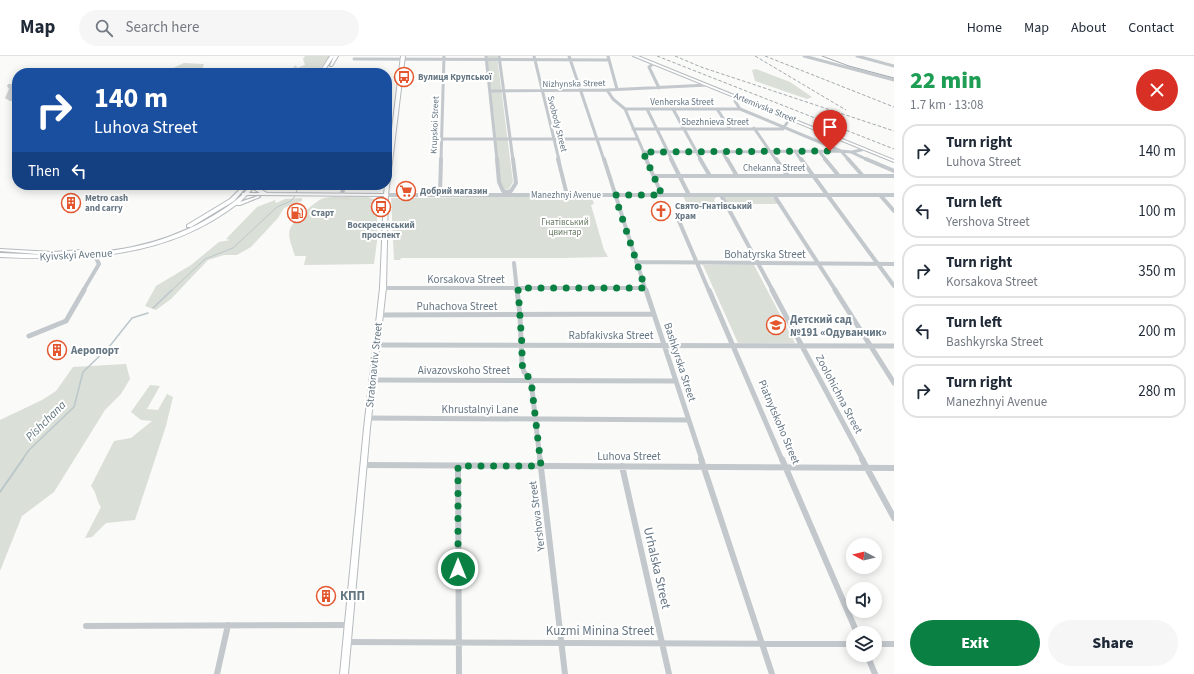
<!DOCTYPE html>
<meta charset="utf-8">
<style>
body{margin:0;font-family:"Source Sans 3",sans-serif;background:#f6f6f7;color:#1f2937;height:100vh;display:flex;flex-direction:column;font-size:15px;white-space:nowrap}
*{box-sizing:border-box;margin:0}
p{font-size:13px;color:#747a83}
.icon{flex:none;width:22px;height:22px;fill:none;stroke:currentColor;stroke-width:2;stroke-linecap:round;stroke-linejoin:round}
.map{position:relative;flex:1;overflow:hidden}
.drawer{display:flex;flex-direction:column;background:#fff;width:300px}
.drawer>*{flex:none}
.hud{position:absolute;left:12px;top:12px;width:380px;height:122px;border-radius:16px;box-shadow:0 2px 10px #0003;background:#1a4fa0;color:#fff;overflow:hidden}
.needle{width:26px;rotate:277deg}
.tools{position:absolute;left:846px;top:482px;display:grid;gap:8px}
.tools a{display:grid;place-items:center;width:36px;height:36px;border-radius:50%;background:#fff;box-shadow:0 2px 10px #0003;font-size:20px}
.pin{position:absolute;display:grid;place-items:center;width:34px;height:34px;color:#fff;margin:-41px -17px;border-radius:50% 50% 50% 0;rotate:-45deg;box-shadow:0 0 4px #0007}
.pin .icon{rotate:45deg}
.me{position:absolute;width:44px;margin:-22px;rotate:0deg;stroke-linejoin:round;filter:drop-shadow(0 0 3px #0008)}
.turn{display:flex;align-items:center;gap:14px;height:84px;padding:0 16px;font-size:18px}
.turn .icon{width:52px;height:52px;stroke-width:2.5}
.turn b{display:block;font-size:28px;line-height:34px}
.then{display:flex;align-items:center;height:38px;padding:0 16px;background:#0003;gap:8px;font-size:15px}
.round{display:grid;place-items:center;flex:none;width:42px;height:42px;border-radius:21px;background:#f6f6f7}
.summary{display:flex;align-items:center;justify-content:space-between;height:68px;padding:0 16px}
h1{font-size:24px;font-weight:800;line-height:30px;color:#1e9e55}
.cta{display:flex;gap:8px;margin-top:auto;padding:8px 16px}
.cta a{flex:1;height:46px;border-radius:24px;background:#0b8043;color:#fff;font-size:16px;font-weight:800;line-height:46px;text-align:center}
.cta a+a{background:#f6f6f7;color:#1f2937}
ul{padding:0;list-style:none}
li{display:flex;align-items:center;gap:12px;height:54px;margin:0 8px 6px;padding:0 8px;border:2px solid #e0e1e3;border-radius:16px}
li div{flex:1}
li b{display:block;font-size:15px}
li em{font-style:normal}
header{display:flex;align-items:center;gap:24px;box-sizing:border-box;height:56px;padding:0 20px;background:#fff;border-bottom:1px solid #e0e1e3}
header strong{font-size:19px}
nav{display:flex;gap:22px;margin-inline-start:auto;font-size:14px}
.search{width:280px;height:36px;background:#f6f6f7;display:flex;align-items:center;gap:10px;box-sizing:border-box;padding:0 14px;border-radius:22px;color:#747a83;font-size:15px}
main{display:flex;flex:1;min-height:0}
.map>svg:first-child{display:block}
</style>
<header>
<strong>Map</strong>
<div class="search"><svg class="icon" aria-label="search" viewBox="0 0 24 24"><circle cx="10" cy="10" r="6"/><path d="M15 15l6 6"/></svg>Search here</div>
<nav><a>Home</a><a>Map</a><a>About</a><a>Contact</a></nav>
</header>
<main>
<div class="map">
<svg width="894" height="618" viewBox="0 0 894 618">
<rect width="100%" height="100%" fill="#fafaf8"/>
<path fill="#dadfd7" d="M305,0H329L317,17H287L296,9L297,12L305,9L303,3Z
M487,0H497L513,126L509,133H504L500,126Z
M184,7L204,8L202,14L188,17H155L161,14L171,13Z
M756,13L790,26L812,41L807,43L755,25L752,14Z
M586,140L592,142L594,148L591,149L604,194L608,201L562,202H401L400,204H394L391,142Z
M683,140H717L714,144L716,147L687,148Z
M770,140L775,143L778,148H728L724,141Z
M367,141L377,144V185L374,208L304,209L306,200H295C293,192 287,181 290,173C292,166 316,144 324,142C333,140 356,142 367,141Z
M302,142V145L284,152L278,162L251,191L237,199H224L208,204L171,243L156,254L145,250L156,230L191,209L219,186L230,184L226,183L257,151L275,144L276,147L285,143Z
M703,209H754L795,287H738Z
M126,308L130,323L121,338L105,354L54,436L22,460L0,515V364L42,344L56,335L73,311Z
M150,329L160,330L147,353L158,354L167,338L173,341L166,370L135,464L106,467L92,481L85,482L101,451C96,444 97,437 91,430L114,385L131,382L152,365L141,364L131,356Z"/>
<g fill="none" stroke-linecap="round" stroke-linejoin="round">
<path stroke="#bbc7cb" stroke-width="1" d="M296,137L299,129
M171,235L205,203L233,192L277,151L291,145L295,140"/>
<path stroke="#bbc7cb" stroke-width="1.5" d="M153,252L172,234
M22,404L29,394L74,351L83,316L109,291L132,262L148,257"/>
<path stroke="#bbc7cb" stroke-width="2" d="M0,436L23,403"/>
<path fill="#ced2d4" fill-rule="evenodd" d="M8,28H14L17,33L13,41L17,43L16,45H10L5,42L9,33L7,30Z"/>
<g stroke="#b5babe" stroke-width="2">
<path id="major" d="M330,0H334L323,17H319Z
M334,0H338L332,10H330Z
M401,0H405L388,139L386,232L370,372L348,618H340L364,372L380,232L384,140L247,139L240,146L258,140L260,141L240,149H236C166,202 84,205 0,201V197L50,199L0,195V193L53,196L82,194L85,196L82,198L55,199H56C111,197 156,191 204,165C218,157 231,149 242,139V137H244L251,129H259V132L267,137L384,138L385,129H387V113ZM255,130V134L260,137H249Z
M633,0H638L894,104V106Z
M244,129H248L234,145L191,171H187V169L230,143Z"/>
</g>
<path stroke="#c3c8cc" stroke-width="3" d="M486,0L497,104
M499,0L513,104
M534,0L559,104
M569,0L604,104
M608,0L617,33
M804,0L894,24
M857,0L894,10
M354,3L609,4
M654,7L649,11L659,32
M607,34L613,43L625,53L647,104
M490,35L607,34L708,29
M741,42L735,45L740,53L841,95L851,96L868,104
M625,53H740
M647,53L672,104
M673,53L701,104
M717,53L730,73
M754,72L776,104
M633,73H783L790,62
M442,83H638
M722,95L727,104
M795,95L801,104
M819,95L826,104
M841,95L849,104
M643,96L841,95
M852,96L865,93
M441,104L444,0"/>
<path stroke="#c3c8cc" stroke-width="4" d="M497,103L499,126L503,135L507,136
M558,103L567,139
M604,103L646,235
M646,103L662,139
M671,103L689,139
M700,103L710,120
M727,103L737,120
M776,103L788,120
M801,103L894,230
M825,103L839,120
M848,103L863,120
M866,103L894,115
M654,120H894
M342,138L344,129
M386,139H894
M440,139L441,103
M507,139V136L511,135L516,127L513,103
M721,139L773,235
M774,139L836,235
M880,139L894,155
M679,165L709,235
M636,206L894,208
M514,207L517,235
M383,232H645
M83,235L99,208L95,200"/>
<path stroke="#c3c8cc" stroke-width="5" d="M517,234L520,259L522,308L524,316L531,324L540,404
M646,234L702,404
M709,234L782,404
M772,234L863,404
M835,234L894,327
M380,259L653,258
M29,280L66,265L84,234
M377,289L894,290
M373,324L676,325
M368,362L689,364"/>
<path stroke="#c3c8cc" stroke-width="6" d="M540,403L565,618
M701,403L772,618
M782,403L857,577
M862,403L894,462
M364,409L894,412
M458,410L459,618
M622,410L669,618
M86,570L349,569
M347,586L853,588
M875,588H894
M867,599L875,618
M217,618L228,569"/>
<use href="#major" fill="#fff" fill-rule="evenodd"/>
<path stroke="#a2aab0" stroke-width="1" d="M822,0L849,10L894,22"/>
<path stroke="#a2aab0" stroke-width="1" stroke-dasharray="3.5 2" stroke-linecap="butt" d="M657,0L894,93
M675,0L701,11L894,75
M755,0L846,54
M765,0L894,51"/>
</g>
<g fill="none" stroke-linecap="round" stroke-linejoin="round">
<path stroke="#0b8043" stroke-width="7" stroke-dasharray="0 12.6" d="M458,513V410H541L531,324L524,316L522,308V289L518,232H645L618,149L616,139H662L643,96L830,95"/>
</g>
<defs>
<g id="bus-ring" transform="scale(1)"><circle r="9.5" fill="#fff" stroke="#e4572e" stroke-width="1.5"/><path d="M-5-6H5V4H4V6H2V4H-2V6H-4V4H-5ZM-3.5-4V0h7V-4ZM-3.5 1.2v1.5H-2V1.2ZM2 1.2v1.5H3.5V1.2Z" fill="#e4572e"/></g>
<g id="supermarket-ring" transform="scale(1)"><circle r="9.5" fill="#fff" stroke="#e4572e" stroke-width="1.5"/><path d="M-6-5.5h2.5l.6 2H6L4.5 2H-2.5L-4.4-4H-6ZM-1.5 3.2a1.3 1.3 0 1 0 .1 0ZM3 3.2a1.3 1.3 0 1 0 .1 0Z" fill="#e4572e"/></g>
<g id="building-ring" transform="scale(1)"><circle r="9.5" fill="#fff" stroke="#e4572e" stroke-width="1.5"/><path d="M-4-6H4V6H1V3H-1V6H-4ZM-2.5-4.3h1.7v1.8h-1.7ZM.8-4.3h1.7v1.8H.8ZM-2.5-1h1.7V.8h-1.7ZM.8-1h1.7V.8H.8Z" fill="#e4572e"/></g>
<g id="church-ring" transform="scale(1)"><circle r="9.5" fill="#fff" stroke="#e4572e" stroke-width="1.5"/><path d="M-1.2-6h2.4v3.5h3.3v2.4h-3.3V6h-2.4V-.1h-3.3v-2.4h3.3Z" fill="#e4572e"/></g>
<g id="fuel-ring" transform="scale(1)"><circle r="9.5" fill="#fff" stroke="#e4572e" stroke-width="1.5"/><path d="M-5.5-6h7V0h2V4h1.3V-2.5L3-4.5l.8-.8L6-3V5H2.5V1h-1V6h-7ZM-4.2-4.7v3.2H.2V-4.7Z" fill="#e4572e"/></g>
<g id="school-ring" transform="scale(1)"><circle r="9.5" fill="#fff" stroke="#e4572e" stroke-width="1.5"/><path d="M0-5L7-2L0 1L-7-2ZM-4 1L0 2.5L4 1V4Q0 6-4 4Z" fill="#e4572e"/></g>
</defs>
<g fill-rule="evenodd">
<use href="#bus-ring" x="404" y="21"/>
<use href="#supermarket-ring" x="406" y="135"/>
<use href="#building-ring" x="71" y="147"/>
<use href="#bus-ring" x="381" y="151"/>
<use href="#church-ring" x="661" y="155"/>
<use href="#fuel-ring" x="297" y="157"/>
<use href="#school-ring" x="776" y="269"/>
<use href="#building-ring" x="57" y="294"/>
<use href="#building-ring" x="326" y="540"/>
</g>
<g text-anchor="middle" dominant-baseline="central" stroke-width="4" stroke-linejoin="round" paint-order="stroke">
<g font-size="9" font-weight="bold" fill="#657683" stroke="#fff" text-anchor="start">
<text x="418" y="21">Вулиця Крупської</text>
<text x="420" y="135">Добрий магазин</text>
<text x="85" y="142">Metro cash<tspan x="85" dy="10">and carry</tspan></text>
<text x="675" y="150">Свято-Гнатівський<tspan x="675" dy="10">Храм</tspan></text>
<text x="311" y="157">Старт</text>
<text x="381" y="169" text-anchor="middle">Воскресенський<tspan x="381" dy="10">проспект</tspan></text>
</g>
<g font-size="9" fill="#657683" stroke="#fff">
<text transform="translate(574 28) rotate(-1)">Nizhynska Street</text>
<text x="682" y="46">Venherska Street</text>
<text transform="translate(765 52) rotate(22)">Artemivska Street</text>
<text x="715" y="66">Sbezhnieva Street</text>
<text transform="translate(557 68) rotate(76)">Svobody Street</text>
<text transform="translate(435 69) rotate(-88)">Krupskoi Street</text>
<text x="774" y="112">Chekanna Street</text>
<text x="566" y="139">Manezhnyi Avenue</text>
</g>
<g font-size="9" fill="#687a64" stroke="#fff">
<text x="565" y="166">Гнатівський<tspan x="565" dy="10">цвинтар</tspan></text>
</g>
<g font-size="11" fill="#657683" stroke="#fff">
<text x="765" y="198">Bohatyrska Street</text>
<text transform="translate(76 199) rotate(-3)">Kyivskyi Avenue</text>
<text x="466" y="223">Korsakova Street</text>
<text x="457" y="250">Puhachova Street</text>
<text x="611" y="279">Rabfakivska Street</text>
<text transform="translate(680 306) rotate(72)">Bashkyrska Street</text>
<text transform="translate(374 309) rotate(-84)">Stratonavtiv Street</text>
<text x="464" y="314">Aivazovskoho Street</text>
<text transform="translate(839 338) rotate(62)">Zoolohichna Street</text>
<text x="480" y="353">Khrustalnyi Lane</text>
<text transform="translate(779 366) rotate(67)">Piatnytskoho Street</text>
<text x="629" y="400">Luhova Street</text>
<text transform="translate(537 460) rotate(-97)">Yershova Street</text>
</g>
<g font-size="11" font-weight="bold" fill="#657683" stroke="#fff" text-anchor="start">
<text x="790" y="263">Детский сад<tspan x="790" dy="13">№191 «Одуванчик»</tspan></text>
<text x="71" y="294">Аеропорт</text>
</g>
<g font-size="12" font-style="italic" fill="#60757c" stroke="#fff">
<text transform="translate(46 365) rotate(-45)">Pishchana</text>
</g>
<g font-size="13" fill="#657683" stroke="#fff">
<text transform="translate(657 512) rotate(77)">Urhalska Street</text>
<text x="600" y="575">Kuzmi Minina Street</text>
</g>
<g font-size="13" font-weight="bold" fill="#657683" stroke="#fff" text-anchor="start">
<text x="340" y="540">КПП</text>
</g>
</g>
</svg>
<div class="tools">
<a><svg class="needle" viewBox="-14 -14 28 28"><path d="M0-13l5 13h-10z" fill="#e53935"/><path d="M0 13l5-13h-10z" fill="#747a83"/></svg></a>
<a><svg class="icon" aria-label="sound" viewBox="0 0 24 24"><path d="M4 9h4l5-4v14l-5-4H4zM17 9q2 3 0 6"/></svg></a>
<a><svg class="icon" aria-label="layers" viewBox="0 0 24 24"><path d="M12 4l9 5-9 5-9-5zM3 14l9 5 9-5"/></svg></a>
</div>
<div class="pin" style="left:830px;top:95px;background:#d93025"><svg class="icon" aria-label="arrive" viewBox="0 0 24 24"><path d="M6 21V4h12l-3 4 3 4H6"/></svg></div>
<svg class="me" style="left:458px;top:513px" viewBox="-20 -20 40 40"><circle r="17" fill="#0b8043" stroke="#fff" stroke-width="3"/><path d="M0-11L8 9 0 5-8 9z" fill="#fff"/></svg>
<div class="hud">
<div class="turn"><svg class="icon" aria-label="right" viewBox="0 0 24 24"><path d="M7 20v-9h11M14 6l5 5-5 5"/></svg><div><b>140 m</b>Luhova Street</div></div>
<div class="then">Then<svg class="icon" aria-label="left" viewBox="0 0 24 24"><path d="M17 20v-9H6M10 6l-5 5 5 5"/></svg></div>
</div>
</div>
<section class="drawer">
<div class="summary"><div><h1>22 min</h1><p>1.7 km · 13:08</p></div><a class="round" style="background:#d93025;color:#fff"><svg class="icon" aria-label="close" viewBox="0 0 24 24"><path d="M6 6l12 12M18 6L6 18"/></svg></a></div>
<ul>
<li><svg class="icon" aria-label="right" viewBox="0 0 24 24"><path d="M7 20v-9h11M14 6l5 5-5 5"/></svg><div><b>Turn right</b><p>Luhova Street</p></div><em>140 m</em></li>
<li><svg class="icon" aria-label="left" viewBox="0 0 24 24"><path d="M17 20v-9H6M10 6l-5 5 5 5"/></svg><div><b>Turn left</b><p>Yershova Street</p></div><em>100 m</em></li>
<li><svg class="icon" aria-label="right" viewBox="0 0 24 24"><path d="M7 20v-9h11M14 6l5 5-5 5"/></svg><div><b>Turn right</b><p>Korsakova Street</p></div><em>350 m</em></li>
<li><svg class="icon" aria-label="left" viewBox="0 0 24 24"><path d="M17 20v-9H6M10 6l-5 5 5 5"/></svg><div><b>Turn left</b><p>Bashkyrska Street</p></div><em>200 m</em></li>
<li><svg class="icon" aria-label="right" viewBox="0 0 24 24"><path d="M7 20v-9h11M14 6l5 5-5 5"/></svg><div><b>Turn right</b><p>Manezhnyi Avenue</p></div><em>280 m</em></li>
</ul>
<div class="cta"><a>Exit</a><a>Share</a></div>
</section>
</main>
